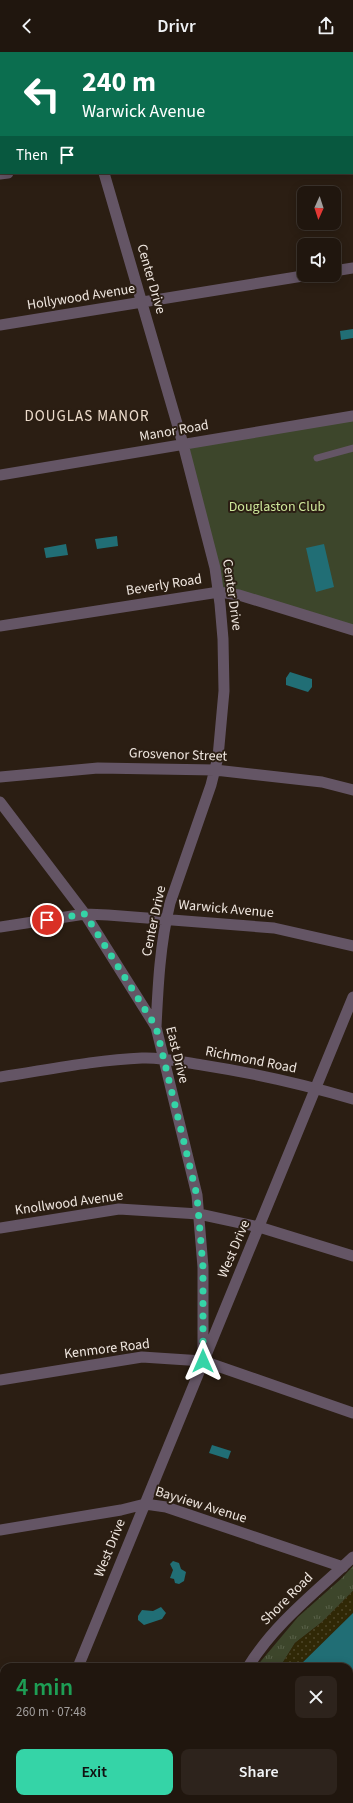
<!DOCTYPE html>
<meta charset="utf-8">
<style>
body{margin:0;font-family:"Source Sans 3",sans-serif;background:#2d231c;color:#f1f3f6;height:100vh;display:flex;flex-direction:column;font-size:15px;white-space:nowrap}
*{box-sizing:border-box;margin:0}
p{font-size:13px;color:#a29f9e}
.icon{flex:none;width:22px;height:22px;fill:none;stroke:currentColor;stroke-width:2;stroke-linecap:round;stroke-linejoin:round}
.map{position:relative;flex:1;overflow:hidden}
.panel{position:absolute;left:0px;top:1611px;width:353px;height:140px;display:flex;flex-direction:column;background:#20160e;border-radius:12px 12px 0 0;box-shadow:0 2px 10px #0003,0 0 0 1px #3d352e}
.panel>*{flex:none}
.top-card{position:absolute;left:0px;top:0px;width:353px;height:122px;box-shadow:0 2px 10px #0003,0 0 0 1px #3d352e;background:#0b6e4f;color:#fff;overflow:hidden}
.needle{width:26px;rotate:183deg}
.buttons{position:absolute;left:297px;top:134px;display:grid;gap:8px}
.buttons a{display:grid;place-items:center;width:44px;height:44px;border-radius:8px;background:#20160e;box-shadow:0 2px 10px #0003,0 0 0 1px #3d352e;font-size:20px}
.pin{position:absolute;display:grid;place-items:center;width:34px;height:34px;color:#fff;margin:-17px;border:2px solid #fff;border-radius:50%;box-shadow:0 1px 4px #0007}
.me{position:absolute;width:44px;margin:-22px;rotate:0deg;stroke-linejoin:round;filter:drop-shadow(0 0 3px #0008)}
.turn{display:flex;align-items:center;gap:14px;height:84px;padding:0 16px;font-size:18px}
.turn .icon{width:52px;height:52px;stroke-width:2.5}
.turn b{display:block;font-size:28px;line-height:34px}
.then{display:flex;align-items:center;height:38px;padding:0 16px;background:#0003;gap:8px;font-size:15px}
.round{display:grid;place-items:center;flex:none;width:42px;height:42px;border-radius:8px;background:#2d231c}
.head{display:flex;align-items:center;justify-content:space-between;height:68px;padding:0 16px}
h1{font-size:24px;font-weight:600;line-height:30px;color:#1e9e55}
.cta{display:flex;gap:8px;margin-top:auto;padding:8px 16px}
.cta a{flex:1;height:46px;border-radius:8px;background:#35d4a7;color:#111;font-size:16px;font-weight:600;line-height:46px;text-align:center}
.cta a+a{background:#2d231c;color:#f1f3f6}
header{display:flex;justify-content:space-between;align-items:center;height:52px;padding:0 16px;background:#20160e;font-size:18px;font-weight:600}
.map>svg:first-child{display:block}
</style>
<header><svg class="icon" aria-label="back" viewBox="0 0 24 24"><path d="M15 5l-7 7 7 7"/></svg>Drivr<svg class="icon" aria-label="share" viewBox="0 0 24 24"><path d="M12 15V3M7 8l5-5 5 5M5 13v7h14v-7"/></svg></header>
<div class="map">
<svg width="353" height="1751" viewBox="0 0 353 1751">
<defs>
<pattern id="grass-tufts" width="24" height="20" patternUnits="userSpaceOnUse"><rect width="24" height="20" fill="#3d462b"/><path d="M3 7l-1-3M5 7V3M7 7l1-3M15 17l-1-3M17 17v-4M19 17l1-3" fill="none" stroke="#596149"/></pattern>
<pattern id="sand-dots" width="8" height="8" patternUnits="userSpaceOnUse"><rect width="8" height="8" fill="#302806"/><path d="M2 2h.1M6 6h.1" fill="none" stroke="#4e472a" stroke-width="1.8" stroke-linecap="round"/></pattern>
</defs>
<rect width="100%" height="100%" fill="#2b1e13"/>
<path fill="url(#grass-tufts)" d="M353,1514V1539L322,1570L295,1591L280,1615H256L298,1565L342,1526Z
M0,1728L4,1730V1746L0,1745Z
M7,1747H68C49,1751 25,1751 7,1747Z"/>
<path fill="url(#sand-dots)" d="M353,1539V1561L298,1615H280L295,1591L322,1570Z
M0,1745L21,1751H0Z"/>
<path fill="#3d462b" d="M353,364V577L219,536L183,392Z"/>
<path fill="#216e75" d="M353,277V286L341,288L340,279Z
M117,484L118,494L97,497L95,487Z
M66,492L68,503L46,506L44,496Z
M324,492L334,535L316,540L306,496Z
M290,620L312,627V635L308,640L286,633V626Z
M212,1393L231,1399L228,1407L209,1401Z
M173,1509L179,1511L181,1517L186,1520L184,1529L179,1532L175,1531L174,1527L170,1526L173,1518L170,1512Z
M161,1555L166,1561L162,1567L144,1573L138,1568V1564L142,1558L153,1559Z
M353,1561V1751H69L79,1747H349V1615H298Z"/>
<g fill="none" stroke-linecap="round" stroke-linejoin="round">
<path stroke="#645565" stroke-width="7" d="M317,406L353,396"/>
<path stroke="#645565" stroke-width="11" d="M84,0V1
M352,65H353
M104,121L183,392L215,516L220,552L223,587L224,639L218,705L211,733L170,851C160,892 158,933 156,975
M0,122L8,121
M334,219L353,216
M0,273L309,223
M0,423L353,364
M0,574L219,540L239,543L353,578
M0,725L98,716L215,718L322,730L353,738
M0,750L85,862L156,975L197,1143L203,1215V1305
M0,875L85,862L108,863L274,876L353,894
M0,1025C47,1018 94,1008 142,1006C162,1005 182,1010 202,1013C253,1021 303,1032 353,1047
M0,1176L119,1157L199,1162L259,1175L353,1204
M0,1328L142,1305L203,1309L353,1361
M0,1478L121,1458L145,1452L166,1455L343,1515
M78,1615L353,945
M248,1615C275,1571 316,1540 353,1505
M0,1722L4,1723"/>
</g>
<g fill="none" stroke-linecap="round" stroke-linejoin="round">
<path stroke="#35d4a7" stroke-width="7" stroke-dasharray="0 12.6" d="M47,868L85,862L156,975L197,1144L203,1215V1309"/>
</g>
<g text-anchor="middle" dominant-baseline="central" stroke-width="4" stroke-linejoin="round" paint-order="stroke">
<g font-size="14" fill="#efe6df" stroke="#2b1e13">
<text transform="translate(151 227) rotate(74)">Center Drive</text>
<text transform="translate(81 245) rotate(-9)">Hollywood Avenue</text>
<text transform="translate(174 379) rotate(-10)">Manor Road</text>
<text transform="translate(164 533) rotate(-9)">Beverly Road</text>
<text transform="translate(232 543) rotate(82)">Center Drive</text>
<text transform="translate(178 703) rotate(2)">Grosvenor Street</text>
<text transform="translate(226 857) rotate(5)">Warwick Avenue</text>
<text transform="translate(154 869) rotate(-78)">Center Drive</text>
<text transform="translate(177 1003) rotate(76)">East Drive</text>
<text transform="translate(251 1008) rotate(11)">Richmond Road</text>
<text transform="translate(69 1151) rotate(-8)">Knollwood Avenue</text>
<text transform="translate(234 1197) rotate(-67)">West Drive</text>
<text transform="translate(107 1297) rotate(-7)">Kenmore Road</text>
<text transform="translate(201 1453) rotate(17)">Bayview Avenue</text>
<text transform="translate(110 1496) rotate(-68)">West Drive</text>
<text transform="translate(287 1547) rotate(-45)">Shore Road</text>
</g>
<g font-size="14" fill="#cee79b" stroke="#2b1e13">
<text x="277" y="455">Douglaston Club</text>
</g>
<g font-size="15" letter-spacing="1" fill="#eeddcd" stroke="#2b1e13">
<text x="87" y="364">DOUGLAS MANOR</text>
</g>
</g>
</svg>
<div class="buttons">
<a><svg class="needle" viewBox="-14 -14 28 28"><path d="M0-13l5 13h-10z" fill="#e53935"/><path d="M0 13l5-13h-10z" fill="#a29f9e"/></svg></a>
<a><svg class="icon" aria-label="sound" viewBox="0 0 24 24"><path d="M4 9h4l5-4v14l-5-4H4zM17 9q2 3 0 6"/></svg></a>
</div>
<div class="pin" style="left:47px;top:868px;background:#d93025"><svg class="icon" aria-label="arrive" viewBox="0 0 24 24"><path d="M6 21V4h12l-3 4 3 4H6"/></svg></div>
<svg class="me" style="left:203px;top:1309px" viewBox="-20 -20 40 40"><path d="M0-17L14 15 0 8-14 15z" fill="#35d4a7" stroke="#fff" stroke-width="4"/></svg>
<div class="top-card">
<div class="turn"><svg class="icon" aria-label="left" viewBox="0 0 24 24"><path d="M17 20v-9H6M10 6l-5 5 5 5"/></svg><div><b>240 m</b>Warwick Avenue</div></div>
<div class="then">Then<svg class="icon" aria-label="arrive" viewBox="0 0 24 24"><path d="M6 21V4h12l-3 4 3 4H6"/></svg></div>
</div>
<section class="panel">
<div class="head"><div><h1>4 min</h1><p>260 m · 07:48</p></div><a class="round"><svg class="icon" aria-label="close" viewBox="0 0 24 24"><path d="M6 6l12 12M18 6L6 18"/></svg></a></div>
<div class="cta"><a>Exit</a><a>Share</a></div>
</section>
</div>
